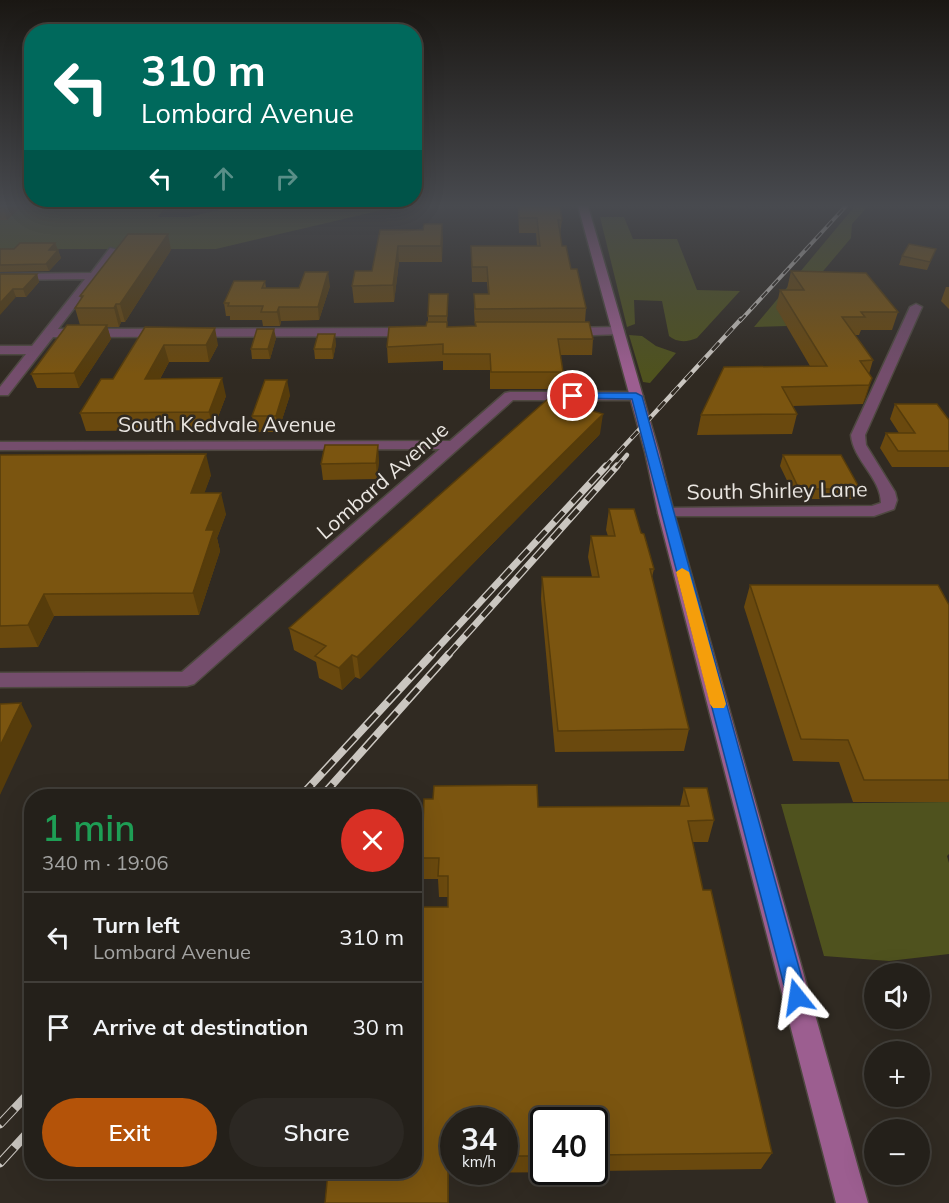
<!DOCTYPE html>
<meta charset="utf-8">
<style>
body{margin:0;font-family:Mulish,sans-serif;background:#2c2823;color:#f1f3f6;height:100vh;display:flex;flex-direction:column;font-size:22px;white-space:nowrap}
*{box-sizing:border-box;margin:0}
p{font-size:20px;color:#a3a3a2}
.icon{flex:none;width:33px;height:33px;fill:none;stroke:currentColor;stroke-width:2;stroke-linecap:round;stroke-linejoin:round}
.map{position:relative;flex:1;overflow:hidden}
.sheet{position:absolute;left:24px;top:789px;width:398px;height:390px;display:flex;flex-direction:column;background:#24201a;border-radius:24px;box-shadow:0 6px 24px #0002,0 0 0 2px #413e39}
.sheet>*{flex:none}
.guide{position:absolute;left:24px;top:24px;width:398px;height:183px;border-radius:24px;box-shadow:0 6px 24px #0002,0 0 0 2px #413e39;background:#00695c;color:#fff;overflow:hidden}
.buttons{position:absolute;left:864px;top:963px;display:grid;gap:12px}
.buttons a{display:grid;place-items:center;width:66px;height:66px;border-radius:50%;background:#24201a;box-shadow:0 6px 24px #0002,0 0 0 2px #413e39;font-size:30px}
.speed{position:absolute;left:440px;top:1107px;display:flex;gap:12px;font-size:30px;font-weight:700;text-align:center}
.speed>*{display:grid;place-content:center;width:78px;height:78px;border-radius:50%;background:#24201a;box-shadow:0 6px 24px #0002,0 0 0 2px #413e39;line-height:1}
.speed small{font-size:15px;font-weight:400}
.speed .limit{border:3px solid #111;border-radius:9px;background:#fff;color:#111}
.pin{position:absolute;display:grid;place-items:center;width:51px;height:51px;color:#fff;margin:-26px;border:3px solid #fff;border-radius:50%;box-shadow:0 2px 6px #0007}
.me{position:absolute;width:66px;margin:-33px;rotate:345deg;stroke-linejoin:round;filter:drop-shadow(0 0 4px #0008)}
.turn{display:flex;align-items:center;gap:21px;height:126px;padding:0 18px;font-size:27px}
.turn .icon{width:78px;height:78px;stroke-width:2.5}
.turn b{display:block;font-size:42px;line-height:51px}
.lanes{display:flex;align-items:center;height:57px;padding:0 18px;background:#0003;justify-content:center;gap:30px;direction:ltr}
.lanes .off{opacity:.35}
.round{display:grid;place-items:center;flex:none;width:63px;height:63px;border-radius:32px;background:#2c2823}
.head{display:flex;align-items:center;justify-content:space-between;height:102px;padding:0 18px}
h1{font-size:36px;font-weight:600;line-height:45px;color:#1e9e55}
.primary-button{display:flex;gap:12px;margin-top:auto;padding:12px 18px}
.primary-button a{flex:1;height:69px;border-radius:36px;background:#b45309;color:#fff;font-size:24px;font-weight:600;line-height:69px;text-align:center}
.primary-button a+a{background:#2c2823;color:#f1f3f6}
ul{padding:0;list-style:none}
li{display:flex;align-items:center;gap:18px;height:90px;padding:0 18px;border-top:2px solid #413e39}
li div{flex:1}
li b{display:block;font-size:22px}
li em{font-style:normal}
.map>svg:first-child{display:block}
</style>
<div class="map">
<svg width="949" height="1203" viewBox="0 0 949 1203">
<rect width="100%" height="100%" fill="#302a22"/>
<path fill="#4f521e" d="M0,206H166L158,217H189L235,206H399L216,249H0Z
M855,206H868L852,224L851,238L808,289L799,308H777L787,326L754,327Z
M600,217H624L633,239H677L697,290L740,291L697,338C688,342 677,343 669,336L662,301L634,300L635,324L627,327Z
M629,335L642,336L656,346L676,353L650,383L643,382Z
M949,802V854L947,856L949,863V954L889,961L824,956L781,804Z"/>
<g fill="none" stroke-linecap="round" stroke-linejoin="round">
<g stroke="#4e4840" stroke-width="3">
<path id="street" d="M110,248L119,250L58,329L413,328L419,332L413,336L53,337L8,395H0V387L26,354H0V346H32L85,279L0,280V274L91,273Z
M916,304L922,307L865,435L866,445L895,492L897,500L894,509L874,516H660L658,513L666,508L872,506L881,503C881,478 853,460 851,435L910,307Z
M618,327L624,331L622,334L566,336L560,332L566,328Z
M510,392H636L643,396L636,400H513L194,684L187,686L0,687V673L182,672L440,449L0,450V442L450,441L505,393Z"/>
</g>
<g stroke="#4e4840" stroke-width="3">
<path id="secondary" d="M578,206H588L659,452L674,513L868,1203H836L658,513L645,452Z"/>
</g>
<use href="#street" fill="#744d6c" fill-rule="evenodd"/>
<use href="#secondary" fill="#9c5e90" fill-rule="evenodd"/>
<g stroke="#cac6c0" stroke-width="4">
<path id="rail-far4" d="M740,321L846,206"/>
</g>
<g stroke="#cac6c0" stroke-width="4.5">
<path id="rail-far3" d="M604,468L741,319
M616,468L627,455"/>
</g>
<g stroke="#cac6c0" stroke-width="7">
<path id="rail-far2" d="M431,655L606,466
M448,655L617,466"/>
</g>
<g stroke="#cac6c0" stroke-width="8">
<path id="rail-far1" d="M301,796L432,654
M322,796L449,654"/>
</g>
<g stroke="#cac6c0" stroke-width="9">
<path id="rail" d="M0,1124L32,1090
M0,1163L32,1128"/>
</g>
<use href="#rail-far4" stroke="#302a22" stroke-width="2" stroke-dasharray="8" stroke-linecap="butt"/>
<use href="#rail-far3" stroke="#302a22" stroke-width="3" stroke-dasharray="10" stroke-linecap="butt"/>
<use href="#rail-far2" stroke="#302a22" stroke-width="4.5" stroke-dasharray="13" stroke-linecap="butt"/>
<use href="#rail-far1" stroke="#302a22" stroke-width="5" stroke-dasharray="16" stroke-linecap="butt"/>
<use href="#rail" stroke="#302a22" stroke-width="7" stroke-dasharray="21" stroke-linecap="butt"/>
</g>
<path fill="#6a490e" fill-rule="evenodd" d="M0,206H22L7,220H0Z
M518,206H560L562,220L560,234L562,246L586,308L585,322L593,339L592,355H560L563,372L561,389H490V370H443V361L388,363L387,347L426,326L428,322V316L448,294L447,327L475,326L474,310V294H488L487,282H472L471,246H537L536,233H519Z
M721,206H747L721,207Z
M442,224V262H399L394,302L354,303L352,286L372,271L380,230H423Z
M55,243L61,258L49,271L0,272V249H14Z
M936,249L927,270L899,265L902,256Z
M171,250L125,322H121L119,327H107L111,339L79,388H37L31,374L80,325L75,308L81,299L80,296Z
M791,271L898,312L892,330H861L859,335H855L873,360L869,374L872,378L863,404L793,406L797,414L792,434L697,435L701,415L810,366L776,308L780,290H788L787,289Z
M0,274H37L39,282L26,297H16Z
M265,281L266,288H299L330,286L319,320L281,321L280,326H263L262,320H230V316H226L224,303Z
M946,287H949V309L941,301Z
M145,327L218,345L209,362H169L160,379L226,396L213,430L86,431L80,413L113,379Z
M276,338L270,359H252L251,349Z
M336,344L333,359H315L314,349Z
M290,395L278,432H255L252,416Z
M895,404L949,420V467H892L880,448L886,433H899L890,419Z
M600,434L360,679L355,677L342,690L319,678L316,662L294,650L289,628Z
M0,455L211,475L204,493L226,514L217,538L220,551L199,615L54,616L38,647L0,648Z
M783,455L860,489L856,499H796L780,466Z
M379,460L377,479L323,480L321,464Z
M609,509L641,533L654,569L652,577L689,729L684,751L555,752L541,599L542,577H592L588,557L591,536H608L606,530Z
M750,585L949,605V802H853L839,762L793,761L744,607Z
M684,788L714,820L708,842H692L703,890L772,1153L761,1169L594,1171V1120H543V1172H585L449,1173V1203H325L448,907V897H439L438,879H423L422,858L538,807L680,806ZM453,1120H504V1172H453Z"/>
<path fill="#563c0b" d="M3,206H22L7,220Z
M442,224L443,240L442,262L441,246Z
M168,234L171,250L125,322L120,304Z
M55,243L58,250H49Z
M398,246L399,262L394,302L393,285Z
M58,250L61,258L49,271L46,264Z
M328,272L330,286L319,320L318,307Z
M37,274L39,282L26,297L23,289Z
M13,289L16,297L0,315V303Z
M116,304L121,322L119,327L114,308Z
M279,307L281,321L280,326L277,312Z
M107,325L111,339L79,388L74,373Z
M215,328L218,345L209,362L206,345Z
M274,329L276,338L270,359L268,349Z
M335,334L336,344L333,359L332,349Z
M164,345L169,362L150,397L145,379Z
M222,378L226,396L213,430L209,412Z
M872,378L866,398L863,404L869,385Z
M287,380L290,395L278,432L276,416Z
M603,414L600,434L360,679L357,657Z
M378,445L379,460L377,479L376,463Z
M206,454L211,475L197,514L191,493Z
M221,493L226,514L217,538L220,551L199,615L193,593L206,530Z
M44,594L54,616L38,647L28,625Z
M352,655L355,677L342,690L339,668Z
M21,703L32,726L0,795V746Z
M448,1157L449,1173V1203H448Z"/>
<path fill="#7b5510" stroke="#563c0b" stroke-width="1.5" d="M519,206H560L562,220H558L562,246H566L571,269H577L586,308L475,309L474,294H489L487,267H472L471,246H540L537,218H519Z
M424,224H442L441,246H398L393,285L352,286L355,271H372L380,230H423Z
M128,234H168L120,304H116L114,308H75L83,296H80Z
M20,243H55L49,250H58L46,264L0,265V249H14Z
M909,244L936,249L930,262L902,256Z
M791,271L866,273L898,312H861L865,317H842L873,360L860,361L872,378L869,385L782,387L797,414L701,415L724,367L827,366L780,290H804Z
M305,272H328L318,307H279L277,312H261L263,306H228L229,303H224L234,281H265L262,288H299Z
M0,274H37L23,289H13L0,303Z
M429,294H448L447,316H428Z
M427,322H447V327L476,326L475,322H589L593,339H558L563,372H491L490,354H443V344L387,347L389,327L426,326Z
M67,325H107L74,373L31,374Z
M145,327L215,328L206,345H164L145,379L222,378L209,412L80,413L101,379H113Z
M257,329H274L268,349H251Z
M318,334H335L332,349H314Z
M265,380H287L276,416H252Z
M549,398L603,414L357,657L352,655L339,668L315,656L326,646L289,628Z
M895,404H937L949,420V451H898L886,433H915Z
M325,445H378L376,463L321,464Z
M206,454L191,493H221L206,530H214L193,593L44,594L28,625L0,626V455Z
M783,455H841L860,489H799Z
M609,509H634L641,533L644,534L654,569H650L689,729L558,731L542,577H599L591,536H615Z
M750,585H938L949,605V780H864L848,740L801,739Z
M21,703L0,746V704Z
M537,785L538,807L689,806L684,788H707L714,820L688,821L703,890H711L772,1153L594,1155V1120H543V1156H504V1120H453V1157H448V1203H325L328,1172H414V907H448V876H438L439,858H422L424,799H433L434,786Z"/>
<linearGradient id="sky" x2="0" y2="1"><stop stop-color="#1a1713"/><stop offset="0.55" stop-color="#484a4f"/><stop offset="1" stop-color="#484a4f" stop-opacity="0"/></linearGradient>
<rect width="949" height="374" fill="url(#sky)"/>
<path fill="#1a73e8" stroke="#114b97" stroke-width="1.5" d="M573,393H636L642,396L807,997L804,1004L797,1007L790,1004L787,997L632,399L570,398V394Z"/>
<path fill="#f59e0b" d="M682,568L689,572L726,704L724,708H713L710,704L676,572Z"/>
<g text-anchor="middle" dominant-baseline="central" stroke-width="5" stroke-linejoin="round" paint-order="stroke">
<g font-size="21" fill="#e9e5e0" stroke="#302a22">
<text x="227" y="424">South Kedvale Avenue</text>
<text transform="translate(382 480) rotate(-41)">Lombard Avenue</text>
<text transform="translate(777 490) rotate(-1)">South Shirley Lane</text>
</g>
</g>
</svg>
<div class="buttons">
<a><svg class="icon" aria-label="sound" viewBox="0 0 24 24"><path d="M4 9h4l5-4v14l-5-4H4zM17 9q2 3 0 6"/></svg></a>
<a>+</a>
<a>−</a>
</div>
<div class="speed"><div>34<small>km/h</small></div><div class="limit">40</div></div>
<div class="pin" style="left:573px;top:396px;background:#d93025"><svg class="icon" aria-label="arrive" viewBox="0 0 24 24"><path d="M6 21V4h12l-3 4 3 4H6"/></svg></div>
<svg class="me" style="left:797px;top:997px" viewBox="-20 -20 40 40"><path d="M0-17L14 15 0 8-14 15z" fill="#1a73e8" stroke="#fff" stroke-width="4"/></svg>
<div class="guide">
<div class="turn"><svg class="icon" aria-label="left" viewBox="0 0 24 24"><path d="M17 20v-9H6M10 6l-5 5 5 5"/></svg><div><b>310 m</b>Lombard Avenue</div></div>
<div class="lanes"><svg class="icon" aria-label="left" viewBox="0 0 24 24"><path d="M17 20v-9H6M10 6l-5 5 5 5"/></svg><svg class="icon off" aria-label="ahead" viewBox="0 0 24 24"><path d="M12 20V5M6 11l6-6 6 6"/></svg><svg class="icon off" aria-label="right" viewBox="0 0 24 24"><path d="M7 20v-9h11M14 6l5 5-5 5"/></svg></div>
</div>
<section class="sheet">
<div class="head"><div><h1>1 min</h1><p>340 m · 19:06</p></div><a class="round" style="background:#d93025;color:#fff"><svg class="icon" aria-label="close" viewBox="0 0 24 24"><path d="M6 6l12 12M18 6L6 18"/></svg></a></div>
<ul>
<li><svg class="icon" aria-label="left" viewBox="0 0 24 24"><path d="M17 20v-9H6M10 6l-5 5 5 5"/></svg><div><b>Turn left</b><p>Lombard Avenue</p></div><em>310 m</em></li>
<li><svg class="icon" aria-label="arrive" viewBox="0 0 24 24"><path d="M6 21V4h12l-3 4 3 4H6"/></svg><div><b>Arrive at destination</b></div><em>30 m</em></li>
</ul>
<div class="primary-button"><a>Exit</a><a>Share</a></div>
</section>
</div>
